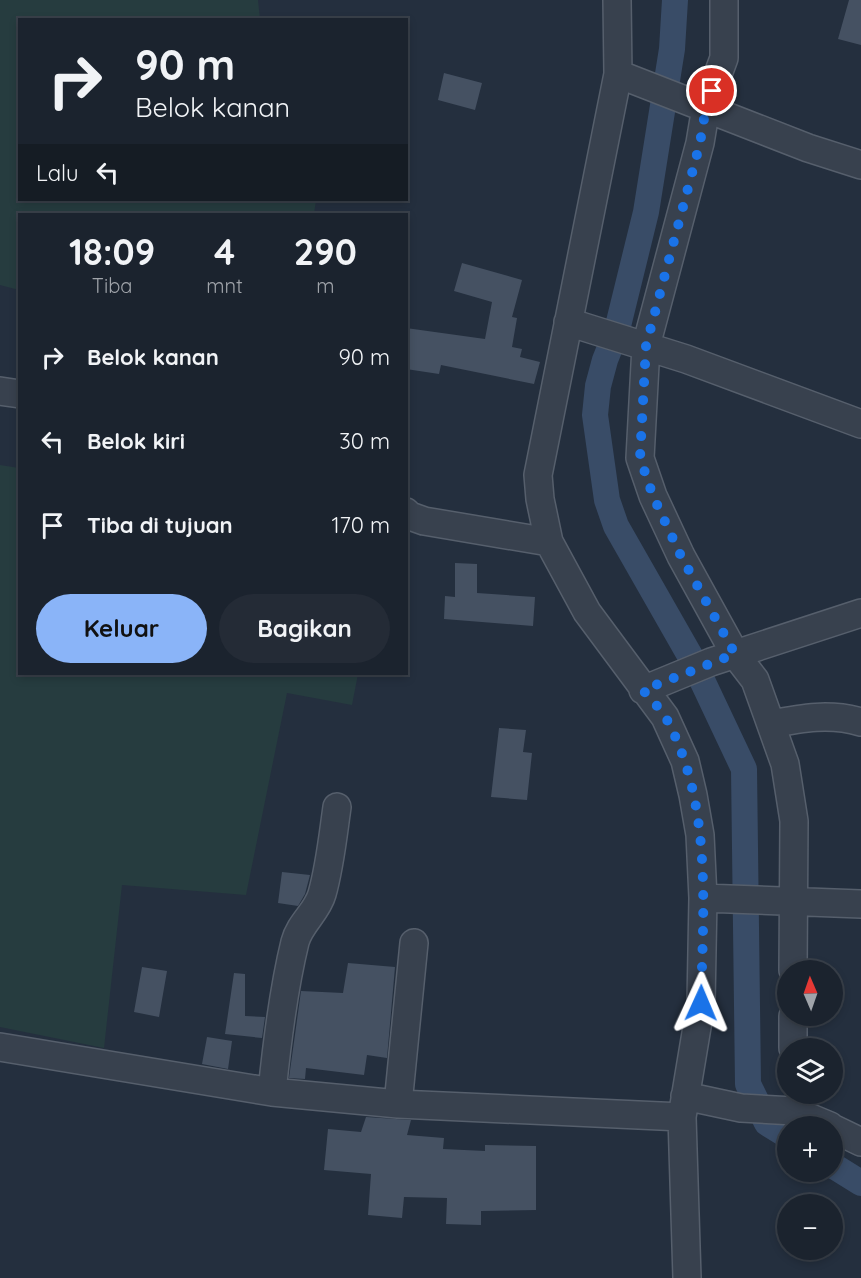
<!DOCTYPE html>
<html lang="id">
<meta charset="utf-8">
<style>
body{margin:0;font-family:Quicksand,sans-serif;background:#242b36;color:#f1f3f6;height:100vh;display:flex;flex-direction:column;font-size:22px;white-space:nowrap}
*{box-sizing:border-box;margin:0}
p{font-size:20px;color:#a0a4aa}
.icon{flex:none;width:33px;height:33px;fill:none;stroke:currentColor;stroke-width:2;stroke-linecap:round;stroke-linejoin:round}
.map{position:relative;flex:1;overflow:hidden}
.sheet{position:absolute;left:18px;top:213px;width:390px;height:462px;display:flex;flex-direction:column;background:#1b232e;border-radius:0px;box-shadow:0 3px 9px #0003,0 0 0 2px #39404a}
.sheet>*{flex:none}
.guide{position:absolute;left:18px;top:18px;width:390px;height:183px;border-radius:0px;box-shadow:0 3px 9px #0003,0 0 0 2px #39404a;background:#1b232e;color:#f1f3f6;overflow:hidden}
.needle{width:39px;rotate:358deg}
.controls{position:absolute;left:777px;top:960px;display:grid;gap:12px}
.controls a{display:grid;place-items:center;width:66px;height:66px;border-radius:50%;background:#1b232e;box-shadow:0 3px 9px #0003,0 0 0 2px #39404a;font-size:30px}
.pin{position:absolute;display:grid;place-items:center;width:51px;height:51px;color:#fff;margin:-26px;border:3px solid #fff;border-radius:50%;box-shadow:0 2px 6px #0007}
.me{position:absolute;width:66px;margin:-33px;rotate:1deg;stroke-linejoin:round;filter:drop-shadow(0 0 4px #0008)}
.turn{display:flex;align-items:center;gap:21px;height:126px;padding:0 18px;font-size:27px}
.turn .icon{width:78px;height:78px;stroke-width:2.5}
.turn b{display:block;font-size:42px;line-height:51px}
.then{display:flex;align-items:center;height:57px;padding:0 18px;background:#0003;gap:12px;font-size:22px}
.eta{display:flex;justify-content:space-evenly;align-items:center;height:102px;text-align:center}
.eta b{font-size:36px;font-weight:700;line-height:42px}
.action{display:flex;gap:12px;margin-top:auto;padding:12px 18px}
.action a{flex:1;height:69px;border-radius:36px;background:#8ab4f8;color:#111;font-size:24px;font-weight:700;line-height:69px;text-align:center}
.action a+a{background:#242b36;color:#f1f3f6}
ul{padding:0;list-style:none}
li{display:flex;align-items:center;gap:18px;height:84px;padding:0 18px}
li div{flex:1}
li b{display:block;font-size:22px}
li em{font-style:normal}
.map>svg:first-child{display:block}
</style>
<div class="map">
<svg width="861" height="1278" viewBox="0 0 861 1278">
<rect width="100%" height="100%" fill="#242f3e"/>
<path fill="#263c3f" d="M0,0H258L260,19L20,20V200H316L314,214H20L19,290L0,285Z
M0,465L19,468L20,674H358L352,705L287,693L246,895L122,885L104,1048L0,1027Z"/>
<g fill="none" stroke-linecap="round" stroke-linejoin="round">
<path stroke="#394c67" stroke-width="26" d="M675,0L672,49L646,212L617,330L605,360L598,386L595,415L607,500L616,526L693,661L744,769L748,1084L767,1123L788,1136
M832,1165L861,1183"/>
</g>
<path fill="#455162" d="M849,0H861V45L838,39Z
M444,73L482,83L475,110L438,100Z
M462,263L522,280L512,317L517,318L512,347L522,349L520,357L540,362L534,384L441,365L439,374L406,369V328L485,339L492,302L454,291Z
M455,563L477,564V593L535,597L533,626L444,619L445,596L455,597Z
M499,728L526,730L523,752L532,753L527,800L491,797Z
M282,872L310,875L305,894L298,906L278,903Z
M348,963L395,967L387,1058L367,1055L364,1075L306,1068L305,1079L289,1078L301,991L343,993Z
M142,967L167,971L159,1017L134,1012Z
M234,973L245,974V1016L265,1017L262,1038L225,1034Z
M207,1037L232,1041L228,1069L202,1064Z
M366,1117L411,1120L407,1135L444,1138L443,1149L485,1151V1145L536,1146V1210L481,1211V1225L446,1224L447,1198L404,1197L402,1218L368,1215L371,1174L324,1170L328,1129L361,1132Z"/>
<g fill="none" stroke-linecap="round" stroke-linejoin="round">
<g stroke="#565f6c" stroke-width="30">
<path id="minor" d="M617,0L618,74L538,475L540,499L549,542L587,612L665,717L685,761L693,795L700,835L703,898L701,1003L682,1117L687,1278
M724,0V58L706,107L700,143L646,346L640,458L653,496L681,556L735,654L755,680L785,764L794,821L793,970
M618,74L808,148L861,165
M568,322L686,359L861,424
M0,391L20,394
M406,512L410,516L424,521L549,542
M643,690L711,662L861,613
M771,724C802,718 830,713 861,722
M703,898L861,904
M793,1016V1048
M0,1047L272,1092L398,1104L682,1117
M272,1092C277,1042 283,991 295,942C300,923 317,912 322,894C330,866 333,835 337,807
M685,1096L741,1108L794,1111L830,1126
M398,1104L414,943
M832,1128L861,1142"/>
</g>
<use href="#minor" stroke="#38414e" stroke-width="27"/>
</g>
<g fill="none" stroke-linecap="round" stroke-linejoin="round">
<path stroke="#1a73e8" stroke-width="10" stroke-dasharray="0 18" d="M701,1003C703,909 713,804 666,718C660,708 650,699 643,690L735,654L681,556L653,496L640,458L646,346L700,143L706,107L712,91"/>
</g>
</svg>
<div class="controls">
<a><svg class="needle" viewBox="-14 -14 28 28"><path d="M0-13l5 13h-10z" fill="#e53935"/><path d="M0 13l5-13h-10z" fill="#a0a4aa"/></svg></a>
<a><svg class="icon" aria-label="layers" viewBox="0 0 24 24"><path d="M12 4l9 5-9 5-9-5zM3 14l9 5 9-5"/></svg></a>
<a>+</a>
<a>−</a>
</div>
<div class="pin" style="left:712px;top:91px;background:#d93025"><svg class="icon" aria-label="arrive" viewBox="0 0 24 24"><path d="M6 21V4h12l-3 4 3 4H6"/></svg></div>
<svg class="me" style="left:701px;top:1003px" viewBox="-20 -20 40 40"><path d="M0-17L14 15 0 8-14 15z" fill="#1a73e8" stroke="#fff" stroke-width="4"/></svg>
<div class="guide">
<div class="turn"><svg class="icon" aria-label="right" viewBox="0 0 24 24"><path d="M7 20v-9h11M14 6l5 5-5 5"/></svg><div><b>90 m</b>Belok kanan</div></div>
<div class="then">Lalu<svg class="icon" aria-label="left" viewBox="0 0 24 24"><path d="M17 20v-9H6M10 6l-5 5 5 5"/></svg></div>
</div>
<section class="sheet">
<div class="eta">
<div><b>18:09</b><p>Tiba</p></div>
<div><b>4</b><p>mnt</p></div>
<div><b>290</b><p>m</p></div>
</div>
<ul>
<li><svg class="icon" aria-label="right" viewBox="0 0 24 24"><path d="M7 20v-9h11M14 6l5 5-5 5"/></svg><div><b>Belok kanan</b></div><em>90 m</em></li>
<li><svg class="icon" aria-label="left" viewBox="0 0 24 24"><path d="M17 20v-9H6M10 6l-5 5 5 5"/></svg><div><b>Belok kiri</b></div><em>30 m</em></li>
<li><svg class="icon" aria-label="arrive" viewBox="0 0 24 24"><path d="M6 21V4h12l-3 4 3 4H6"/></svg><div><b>Tiba di tujuan</b></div><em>170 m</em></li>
</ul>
<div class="action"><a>Keluar</a><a>Bagikan</a></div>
</section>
</div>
